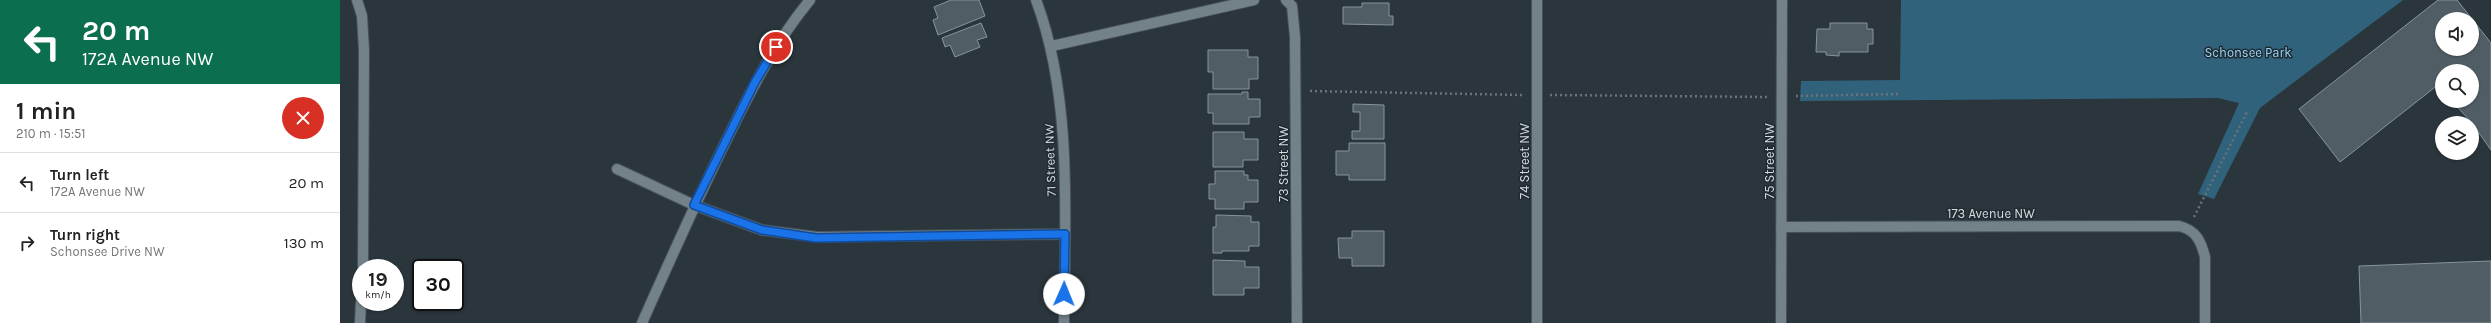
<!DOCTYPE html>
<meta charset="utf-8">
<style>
body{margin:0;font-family:Karla,sans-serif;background:#f6f6f6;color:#222;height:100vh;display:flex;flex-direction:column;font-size:15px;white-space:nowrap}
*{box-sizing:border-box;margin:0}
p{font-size:13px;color:#767676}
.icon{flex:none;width:22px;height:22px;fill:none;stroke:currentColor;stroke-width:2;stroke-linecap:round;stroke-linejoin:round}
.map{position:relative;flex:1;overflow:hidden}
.details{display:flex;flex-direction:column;background:#fff;width:340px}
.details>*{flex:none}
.guide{background:#0b6e4f;color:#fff;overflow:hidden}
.tools{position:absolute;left:2095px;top:12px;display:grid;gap:8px}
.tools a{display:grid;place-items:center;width:44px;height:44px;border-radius:50%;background:#fff;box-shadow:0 1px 3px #0004;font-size:20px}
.speed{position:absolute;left:12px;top:259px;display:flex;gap:8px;font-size:20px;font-weight:700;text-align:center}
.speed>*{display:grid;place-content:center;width:52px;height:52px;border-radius:50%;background:#fff;box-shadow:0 1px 3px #0004;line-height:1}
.speed small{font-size:10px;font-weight:400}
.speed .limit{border:2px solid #111;border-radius:6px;background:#fff;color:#111}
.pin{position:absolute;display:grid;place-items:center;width:34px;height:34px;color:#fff;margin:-17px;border:2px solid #fff;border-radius:50%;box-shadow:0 1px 4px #0007}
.me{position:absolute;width:44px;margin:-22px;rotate:1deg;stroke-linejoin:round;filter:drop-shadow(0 0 3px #0008)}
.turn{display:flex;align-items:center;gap:14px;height:84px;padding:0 16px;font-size:18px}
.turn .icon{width:52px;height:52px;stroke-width:2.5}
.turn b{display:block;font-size:28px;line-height:34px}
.round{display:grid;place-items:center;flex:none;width:42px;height:42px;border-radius:21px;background:#f6f6f6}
.headline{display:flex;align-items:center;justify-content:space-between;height:68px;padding:0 16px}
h1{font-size:24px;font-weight:700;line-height:30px}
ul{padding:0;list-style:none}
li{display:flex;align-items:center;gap:12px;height:60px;padding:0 16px;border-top:1px solid #e0e0e0}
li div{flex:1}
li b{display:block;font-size:15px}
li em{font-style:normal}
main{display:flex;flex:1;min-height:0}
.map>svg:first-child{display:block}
</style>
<main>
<section class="details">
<div class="guide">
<div class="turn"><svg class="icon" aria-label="left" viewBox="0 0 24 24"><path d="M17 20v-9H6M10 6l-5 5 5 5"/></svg><div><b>20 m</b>172A Avenue NW</div></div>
</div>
<div class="headline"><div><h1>1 min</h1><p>210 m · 15:51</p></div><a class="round" style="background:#d93025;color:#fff"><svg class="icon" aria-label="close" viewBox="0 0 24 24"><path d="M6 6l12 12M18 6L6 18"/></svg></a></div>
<ul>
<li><svg class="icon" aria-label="left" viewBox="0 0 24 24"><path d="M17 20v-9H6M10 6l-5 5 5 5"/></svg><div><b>Turn left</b><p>172A Avenue NW</p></div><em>20 m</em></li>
<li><svg class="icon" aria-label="right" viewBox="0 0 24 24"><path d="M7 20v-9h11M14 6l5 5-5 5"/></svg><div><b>Turn right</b><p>Schonsee Drive NW</p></div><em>130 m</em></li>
</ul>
</section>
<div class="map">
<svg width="2151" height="323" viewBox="0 0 2151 323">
<rect width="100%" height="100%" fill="#2a353c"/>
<path fill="#31627b" d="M1561,0H2063L1920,108L1874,199L1858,194L1899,103L1878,98L1460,101L1461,81L1560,80Z"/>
<path fill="#505d64" stroke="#87949d" d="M611,0H639L645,16L598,35L593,20L598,18L594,7Z
M2098,0H2117L2132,19H2102V49H2132V19L2151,43V150L2132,123L2112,101H2132V71H2102V88L2099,84L2000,162L1959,109Z
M1022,3H1049V16H1053V25L1003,24V7H1022Z
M641,23L647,37L637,40L640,47L615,57L610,45L605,47L602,38Z
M1490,23H1527V29H1533V44H1528V52H1499V56L1486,55V52H1476L1477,29H1490Z
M868,50H908V57H918V79H909V89H873V72H868Z
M902,92H908V99H920V117H909V124H873V113H868V94H902Z
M1013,104L1044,105V139H1012V131H1020V112H1013Z
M873,132H904V139H918V160H903V167H873Z
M1009,143H1045V180H1009V175H996V151H1009Z
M875,171H904V175H908V180H918V202H904V209H875V199H869V184H875Z
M876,215L911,216V222H919V246H909V251H882V253H873V227H876Z
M1012,231H1044V266H1012V258H999L998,238H1012Z
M873,260L905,261V267H919V288H904V295H873Z
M2151,261V323H2021L2019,266Z"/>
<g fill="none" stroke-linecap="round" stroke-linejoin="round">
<g stroke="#485258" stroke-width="12">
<path id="street" d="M17,0L22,16L24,50L23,268
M696,0C733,98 725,219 724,323
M946,0L952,6L955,37L957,323
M712,46L914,0
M277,169L354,205L422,230L477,237L725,234
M1441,227L1839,226C1856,230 1861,241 1865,257V323
M20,323L21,302
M1197,323V0
M1441,323L1442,0"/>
</g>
<g stroke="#485258" stroke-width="12">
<path id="secondary" d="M302,323C330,260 358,197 389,135C412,88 436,41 470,0"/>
</g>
<path stroke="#697379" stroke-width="2.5" stroke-dasharray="2 3" stroke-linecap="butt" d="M970,91L1183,95
M1210,95L1429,97
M1456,96L1561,94
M1854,217L1907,112"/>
<use href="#street" stroke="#738189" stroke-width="10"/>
<use href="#secondary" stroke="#738189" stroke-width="10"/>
</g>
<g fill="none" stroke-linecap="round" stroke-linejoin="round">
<g stroke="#114b97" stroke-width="10">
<path id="route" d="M436,47L415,82L354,205L422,230L476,238L725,234L724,294"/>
</g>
<use href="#route" stroke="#1a73e8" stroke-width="7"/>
</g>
<g text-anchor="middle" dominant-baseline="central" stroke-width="3" stroke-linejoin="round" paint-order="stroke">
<g font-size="13" fill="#97d5f8" stroke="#202b32">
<text x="1908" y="52">Schonsee Park</text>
</g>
<g font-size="13" fill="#d4dce0" stroke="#202b32">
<text transform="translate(710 160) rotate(-92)">71 Street NW</text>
<text transform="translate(1184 161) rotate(-90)">74 Street NW</text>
<text transform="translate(1429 161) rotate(-90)">75 Street NW</text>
<text transform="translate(943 164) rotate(-90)">73 Street NW</text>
<text x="1651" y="213">173 Avenue NW</text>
</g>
</g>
</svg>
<div class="tools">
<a><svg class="icon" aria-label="sound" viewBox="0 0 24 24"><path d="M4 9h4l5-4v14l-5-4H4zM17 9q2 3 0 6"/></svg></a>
<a><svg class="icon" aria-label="search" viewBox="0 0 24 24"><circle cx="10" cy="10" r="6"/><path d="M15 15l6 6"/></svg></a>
<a><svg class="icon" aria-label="layers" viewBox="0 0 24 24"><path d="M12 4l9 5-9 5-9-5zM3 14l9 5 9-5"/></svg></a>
</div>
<div class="speed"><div>19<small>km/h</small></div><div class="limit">30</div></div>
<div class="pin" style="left:436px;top:47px;background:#d93025"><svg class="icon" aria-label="arrive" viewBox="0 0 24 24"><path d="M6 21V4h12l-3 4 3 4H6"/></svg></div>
<svg class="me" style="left:724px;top:294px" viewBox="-20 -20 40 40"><circle r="19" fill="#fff"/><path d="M0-13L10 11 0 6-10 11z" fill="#1a73e8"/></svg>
</div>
</main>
